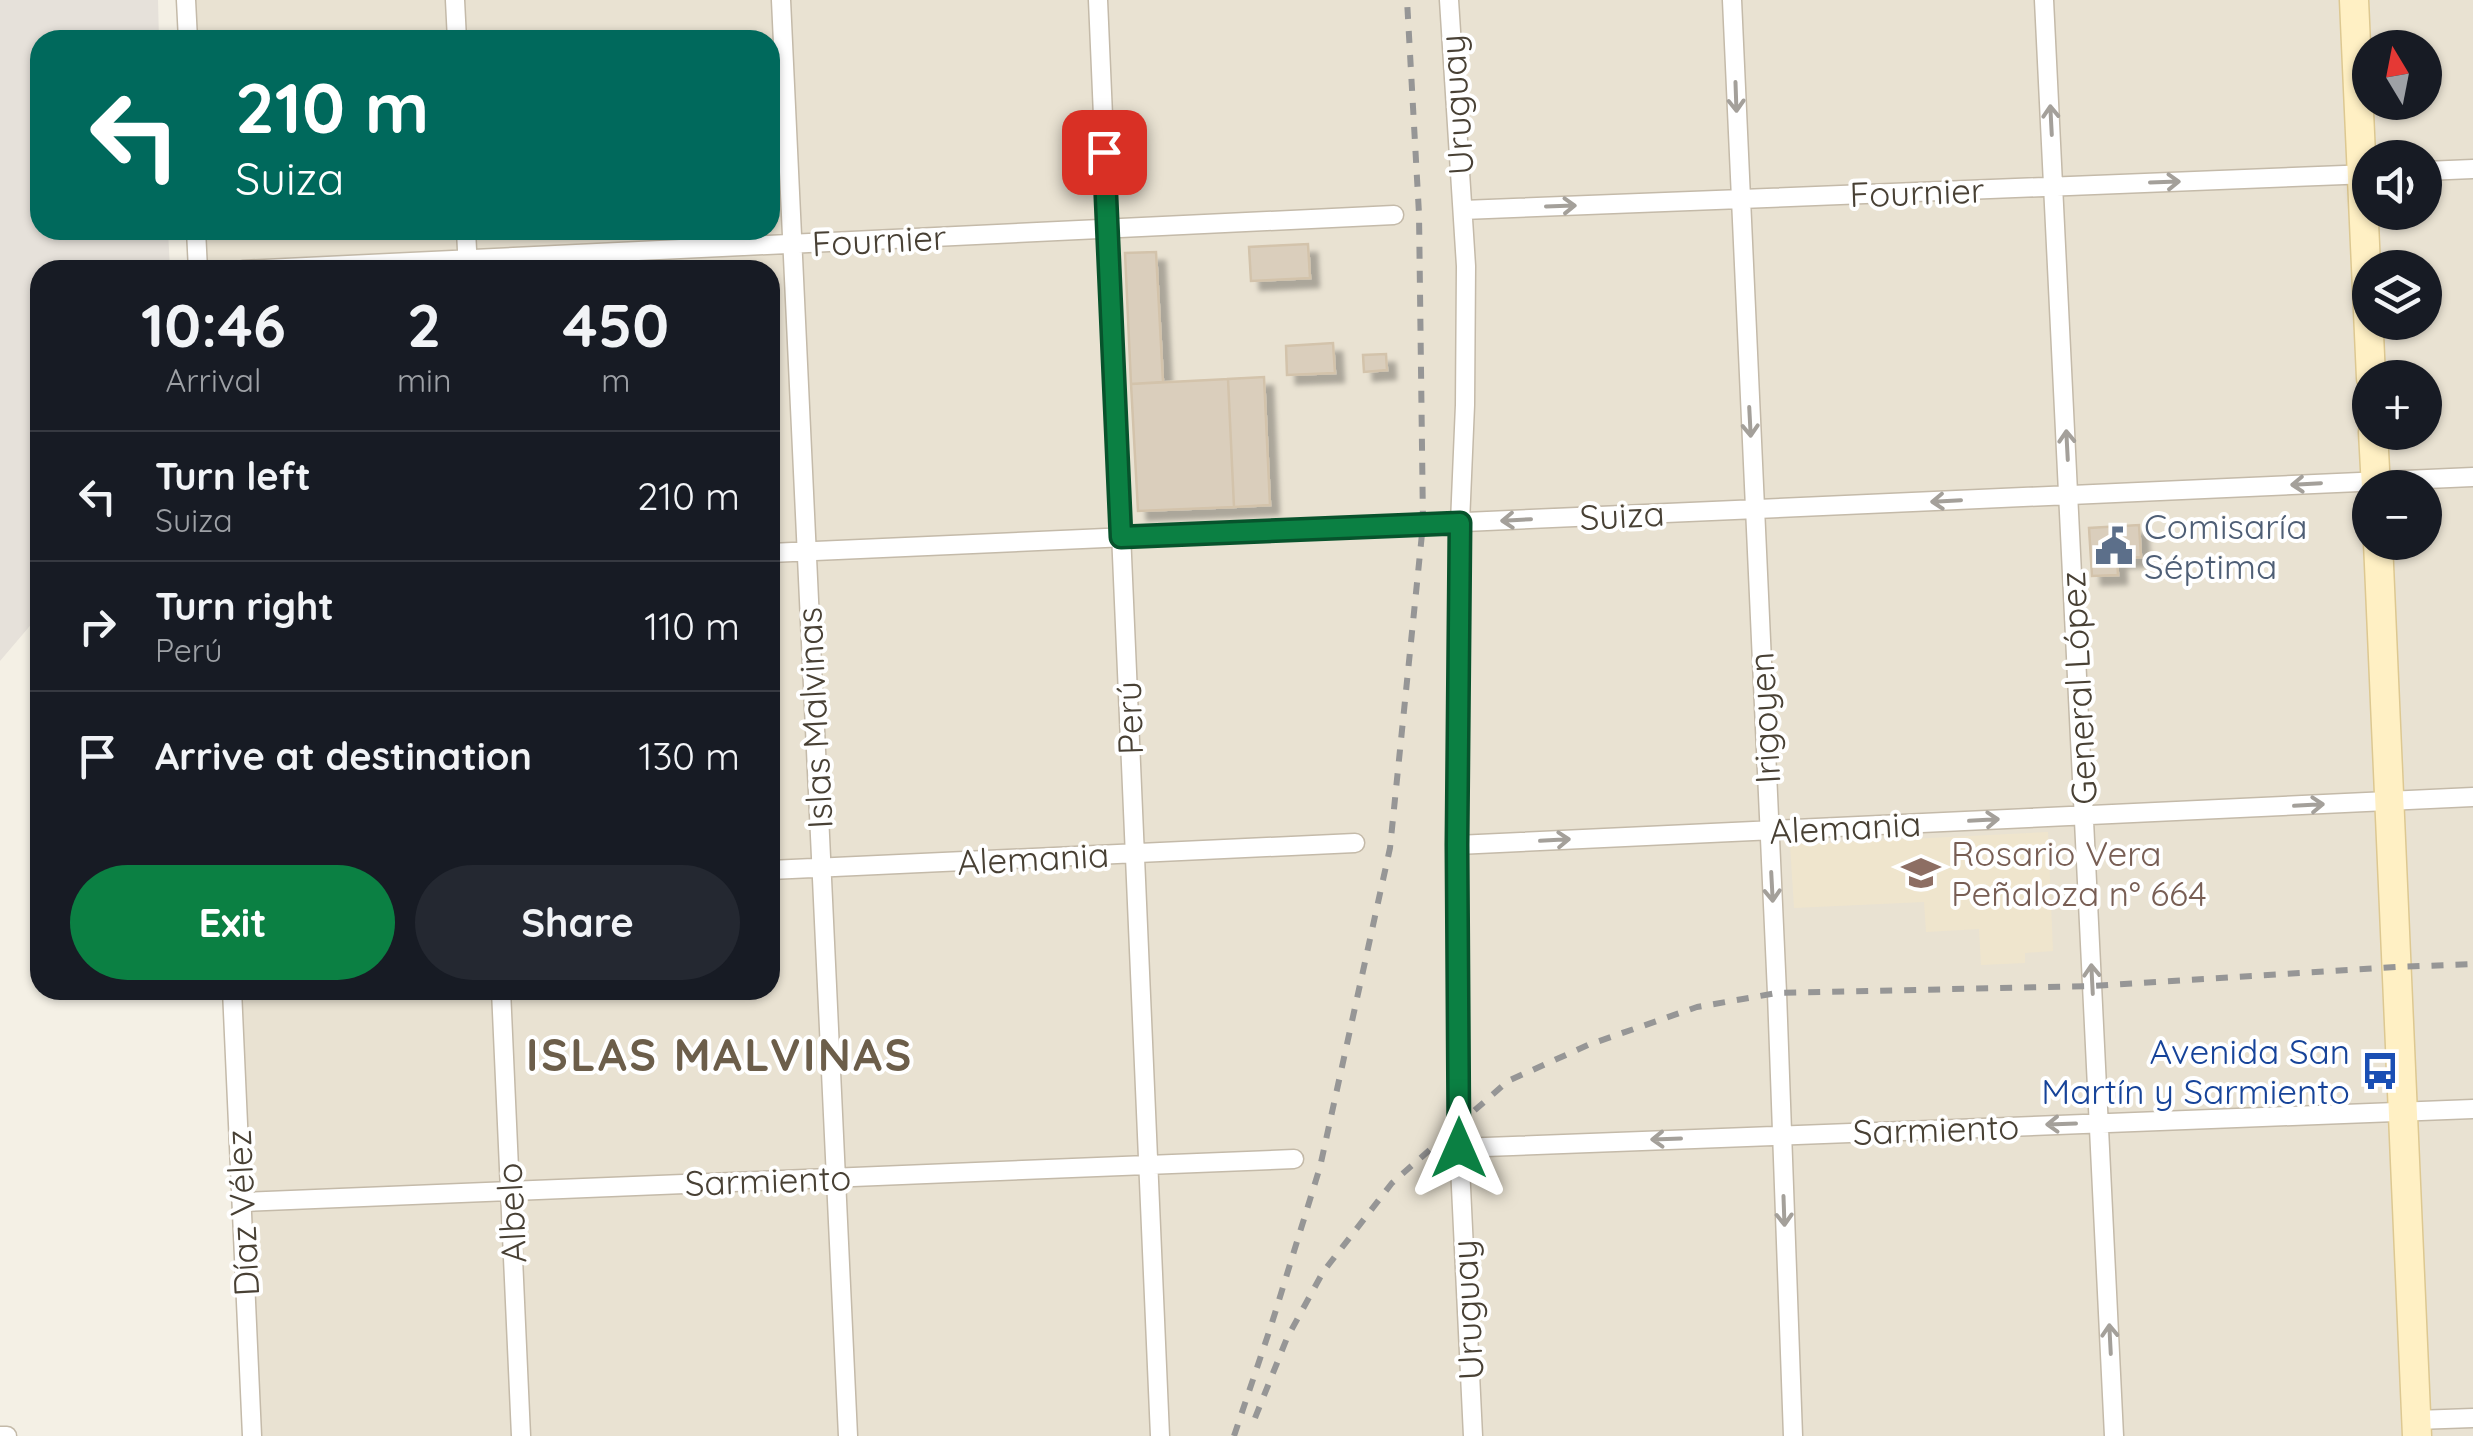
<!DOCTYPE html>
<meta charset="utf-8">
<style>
body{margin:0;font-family:Quicksand,sans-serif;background:#242831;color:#f1f3f6;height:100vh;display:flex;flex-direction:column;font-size:38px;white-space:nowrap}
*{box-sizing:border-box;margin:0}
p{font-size:32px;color:#9ea1a6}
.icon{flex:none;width:55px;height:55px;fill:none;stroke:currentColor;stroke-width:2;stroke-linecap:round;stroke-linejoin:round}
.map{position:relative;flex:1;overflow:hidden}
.panel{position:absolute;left:30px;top:260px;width:750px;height:740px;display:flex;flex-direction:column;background:#171b24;border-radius:30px;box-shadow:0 2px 8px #0004}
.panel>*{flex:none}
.top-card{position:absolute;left:30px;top:30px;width:750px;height:210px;border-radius:30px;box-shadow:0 2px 8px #0004;background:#00695c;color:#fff;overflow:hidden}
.needle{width:65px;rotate:350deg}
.buttons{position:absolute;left:2352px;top:30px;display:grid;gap:20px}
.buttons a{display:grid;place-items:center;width:90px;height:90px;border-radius:50%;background:#171b24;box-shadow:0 2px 8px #0004;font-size:50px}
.pin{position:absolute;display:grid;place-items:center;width:85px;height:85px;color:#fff;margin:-42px;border-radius:20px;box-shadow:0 5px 15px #0006}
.me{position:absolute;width:110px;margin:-55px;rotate:0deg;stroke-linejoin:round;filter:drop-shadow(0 0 8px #0008)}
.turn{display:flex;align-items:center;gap:35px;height:210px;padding:0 40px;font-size:45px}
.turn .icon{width:130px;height:130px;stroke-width:2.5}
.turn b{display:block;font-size:70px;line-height:85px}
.eta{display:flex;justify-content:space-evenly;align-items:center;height:170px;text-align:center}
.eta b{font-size:60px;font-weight:800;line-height:70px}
.button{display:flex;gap:20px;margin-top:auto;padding:20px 40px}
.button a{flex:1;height:115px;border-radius:60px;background:#0b8043;color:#fff;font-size:40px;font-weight:800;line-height:115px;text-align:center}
.button a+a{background:#242831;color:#f1f3f6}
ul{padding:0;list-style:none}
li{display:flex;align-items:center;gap:30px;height:130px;padding:0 40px;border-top:2px solid #363941}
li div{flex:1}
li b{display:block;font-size:38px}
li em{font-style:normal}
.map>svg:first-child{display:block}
</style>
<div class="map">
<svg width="2473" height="1436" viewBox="0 0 2473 1436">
<defs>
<filter id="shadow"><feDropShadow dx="9" dy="9" stdDeviation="2.5" flood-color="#0004"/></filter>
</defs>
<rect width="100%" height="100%" fill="#f4f0e5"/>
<path fill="#e9e2d2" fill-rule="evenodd" d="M186,0H2473V1436H252L232,990H770V270H198L196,230H770V40H188ZM2370,48H2425V102H2370ZM2370,158H2425V212H2370ZM2370,268H2425V322H2370ZM2370,378H2425V432H2370ZM2370,488H2425V542H2370Z"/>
<path fill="#e6e1da" d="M0,0H158L159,40H40V230H168L170,270H40V614L0,661Z"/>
<path fill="#efe5cd" d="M2048,832L2053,951L2025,953V963L1981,965L1979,929L1926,932L1924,902L1794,908L1790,845Z"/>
<path fill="#dacebc" stroke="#d3c3ab" stroke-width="2.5" filter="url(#shadow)" d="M1308,244L1310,278L1251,281L1249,247Z
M1156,252L1163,382L1131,384L1125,253Z
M1333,343L1335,373L1287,375L1286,346Z
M1386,354L1387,370L1364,372L1363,355Z
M1264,377L1270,505L1234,507L1228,379Z
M1228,379L1234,507L1138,511L1131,384Z
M2139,525L2141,557L2117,559L2118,575L2092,576L2089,528Z"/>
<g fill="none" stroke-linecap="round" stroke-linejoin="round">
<g stroke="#c4baa9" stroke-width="21">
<path id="street" d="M186,0L188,40
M455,0L457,40
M781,0L848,1436
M1098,0L1160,1436
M1449,0L1466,266L1465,405L1460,523L1457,845L1458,1125L1473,1436
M1732,0L1777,993L1793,1436
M2044,0L2114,1436
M2425,171L2473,169
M1463,210L2370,174
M196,230L198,270
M466,230L468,270
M243,270L1394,215
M770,553L2473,477
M1457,845L2473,797
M770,870L1355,843
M232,990L252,1436
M501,990L521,1436
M1459,1148L2473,1109
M242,1202L1294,1159
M2416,1420L2473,1418
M0,1436H7"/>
</g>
<g stroke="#ddc891" stroke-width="31">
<path id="secondary" d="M2354,0L2371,378
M2373,432L2376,488
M2378,542L2417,1436"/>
</g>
<use href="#street" stroke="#fff" stroke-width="18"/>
<use href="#secondary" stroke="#fff0c4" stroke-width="28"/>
<path stroke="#969696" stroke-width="6" stroke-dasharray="12 12" stroke-linecap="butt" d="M1255,1418L1287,1338L1323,1272L1392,1183L1508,1081L1588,1045L1697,1007L1777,993L2093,986L2397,967L2473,964
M1234,1436L1271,1326L1320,1167L1390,848L1423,524L1419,214L1407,0"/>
</g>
<defs><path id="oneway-shaft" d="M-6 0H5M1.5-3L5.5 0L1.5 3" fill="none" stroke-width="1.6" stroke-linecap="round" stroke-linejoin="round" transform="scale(2.5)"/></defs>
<g stroke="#a4a09a">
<use href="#oneway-shaft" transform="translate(1736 97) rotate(88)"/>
<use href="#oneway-shaft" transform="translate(2051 120) rotate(-93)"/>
<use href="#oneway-shaft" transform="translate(2165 182) rotate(-2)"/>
<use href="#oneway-shaft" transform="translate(1561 206) rotate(-2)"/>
<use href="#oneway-shaft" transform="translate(1750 422) rotate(87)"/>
<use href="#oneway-shaft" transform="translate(2067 445) rotate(-93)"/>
<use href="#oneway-shaft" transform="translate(2306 484) rotate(177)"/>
<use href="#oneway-shaft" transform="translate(1946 501) rotate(177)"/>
<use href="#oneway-shaft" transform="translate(1516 520) rotate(177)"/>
<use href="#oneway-shaft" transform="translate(2309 805) rotate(-3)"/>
<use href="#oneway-shaft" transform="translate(1984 820) rotate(-3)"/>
<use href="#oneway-shaft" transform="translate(1555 840) rotate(-3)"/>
<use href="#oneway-shaft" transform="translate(1772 887) rotate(87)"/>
<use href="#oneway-shaft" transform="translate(2092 979) rotate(-93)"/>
<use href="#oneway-shaft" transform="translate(2061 1124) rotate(178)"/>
<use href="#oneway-shaft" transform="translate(1666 1139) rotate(178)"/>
<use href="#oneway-shaft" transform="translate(1784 1211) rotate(88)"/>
<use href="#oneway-shaft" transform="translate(2110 1339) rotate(-93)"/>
</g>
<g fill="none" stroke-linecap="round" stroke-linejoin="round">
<g stroke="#07532c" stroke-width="25">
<path id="route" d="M1104,152L1121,537L1460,523L1457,845L1459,1148"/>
</g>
<use href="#route" stroke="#0b8043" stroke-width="18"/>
</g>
<defs>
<g id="civic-bare" transform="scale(3)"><path d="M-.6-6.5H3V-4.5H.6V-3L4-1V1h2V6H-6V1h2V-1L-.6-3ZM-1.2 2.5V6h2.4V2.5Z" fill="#5c6f8a" stroke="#fff" stroke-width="2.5" paint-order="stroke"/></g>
<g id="school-bare" transform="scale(3)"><path d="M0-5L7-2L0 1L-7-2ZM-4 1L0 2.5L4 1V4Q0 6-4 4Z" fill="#8d6e63" stroke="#fff" stroke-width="2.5" paint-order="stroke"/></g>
<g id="bus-bare" transform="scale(3)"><path d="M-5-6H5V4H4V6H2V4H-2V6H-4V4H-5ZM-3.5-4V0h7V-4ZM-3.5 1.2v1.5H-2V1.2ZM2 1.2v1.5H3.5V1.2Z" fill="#1a4fb4" stroke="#fff" stroke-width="2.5" paint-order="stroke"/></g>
</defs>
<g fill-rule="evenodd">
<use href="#civic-bare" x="2114" y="546"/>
<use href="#school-bare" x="1921" y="873"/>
<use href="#bus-bare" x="2380" y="1071"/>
</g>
<g text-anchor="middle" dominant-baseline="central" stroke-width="8" stroke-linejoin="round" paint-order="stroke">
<g font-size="35" fill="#484034" stroke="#fff">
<text transform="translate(1456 105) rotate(-94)">Uruguay</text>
<text transform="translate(1917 192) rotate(-2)">Fournier</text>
<text transform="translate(879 240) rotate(-3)">Fournier</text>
<text transform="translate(1622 515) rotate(-3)">Suiza</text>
<text transform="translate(2078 688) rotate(-93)">General López</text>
<text transform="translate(814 718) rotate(-93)">Islas Malvinas</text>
<text transform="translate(1129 718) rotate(-92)">Perú</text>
<text transform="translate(1764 718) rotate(-93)">Irigoyen</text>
<text transform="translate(1845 827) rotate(-3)">Alemania</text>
<text transform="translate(1033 858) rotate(-3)">Alemania</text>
<text transform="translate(1936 1129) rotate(-2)">Sarmiento</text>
<text transform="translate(768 1180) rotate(-2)">Sarmiento</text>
<text transform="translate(242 1213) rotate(-93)">Díaz Vélez</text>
<text transform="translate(511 1213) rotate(-93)">Albelo</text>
<text transform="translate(1467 1310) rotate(-93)">Uruguay</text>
</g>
<g font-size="35" fill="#4e5e75" stroke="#fff" text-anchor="start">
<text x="2144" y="526">Comisaría<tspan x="2144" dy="40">Séptima</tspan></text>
</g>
<g font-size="35" fill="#785e54" stroke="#fff" text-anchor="start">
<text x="1951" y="853">Rosario Vera<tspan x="1951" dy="40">Peñaloza n° 664</tspan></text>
</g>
<g font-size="35" fill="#164399" stroke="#fff" text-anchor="end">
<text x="2350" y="1051">Avenida San<tspan x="2350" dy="40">Martín y Sarmiento</tspan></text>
</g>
<g font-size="45" font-weight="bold" letter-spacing="2.5" fill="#6c5e4a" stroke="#fff">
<text x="720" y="1054">ISLAS MALVINAS</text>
</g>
</g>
</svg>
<div class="buttons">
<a><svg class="needle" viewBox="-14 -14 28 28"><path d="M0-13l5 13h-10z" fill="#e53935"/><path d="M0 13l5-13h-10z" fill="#9ea1a6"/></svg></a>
<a><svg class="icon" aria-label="sound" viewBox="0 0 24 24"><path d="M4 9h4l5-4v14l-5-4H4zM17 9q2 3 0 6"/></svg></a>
<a><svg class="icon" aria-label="layers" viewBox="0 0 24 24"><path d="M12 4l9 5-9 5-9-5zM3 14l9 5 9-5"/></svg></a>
<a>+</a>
<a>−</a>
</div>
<div class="pin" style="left:1104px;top:152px;background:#d93025"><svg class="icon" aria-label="arrive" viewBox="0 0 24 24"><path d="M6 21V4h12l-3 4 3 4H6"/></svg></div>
<svg class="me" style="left:1459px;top:1148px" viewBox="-20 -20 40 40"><path d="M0-17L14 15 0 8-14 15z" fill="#0b8043" stroke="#fff" stroke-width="4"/></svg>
<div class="top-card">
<div class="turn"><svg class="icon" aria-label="left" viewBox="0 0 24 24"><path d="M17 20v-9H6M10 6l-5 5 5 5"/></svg><div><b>210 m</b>Suiza</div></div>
</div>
<section class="panel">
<div class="eta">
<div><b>10:46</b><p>Arrival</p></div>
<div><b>2</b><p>min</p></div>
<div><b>450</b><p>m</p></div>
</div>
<ul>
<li><svg class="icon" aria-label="left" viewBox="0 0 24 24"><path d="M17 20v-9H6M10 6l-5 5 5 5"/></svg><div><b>Turn left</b><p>Suiza</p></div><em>210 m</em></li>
<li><svg class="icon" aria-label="right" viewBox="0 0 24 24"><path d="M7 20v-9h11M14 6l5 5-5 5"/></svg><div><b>Turn right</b><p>Perú</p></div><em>110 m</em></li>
<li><svg class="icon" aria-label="arrive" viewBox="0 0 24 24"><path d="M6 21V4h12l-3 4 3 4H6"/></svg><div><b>Arrive at destination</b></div><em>130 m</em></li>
</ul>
<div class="button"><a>Exit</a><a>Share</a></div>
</section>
</div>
